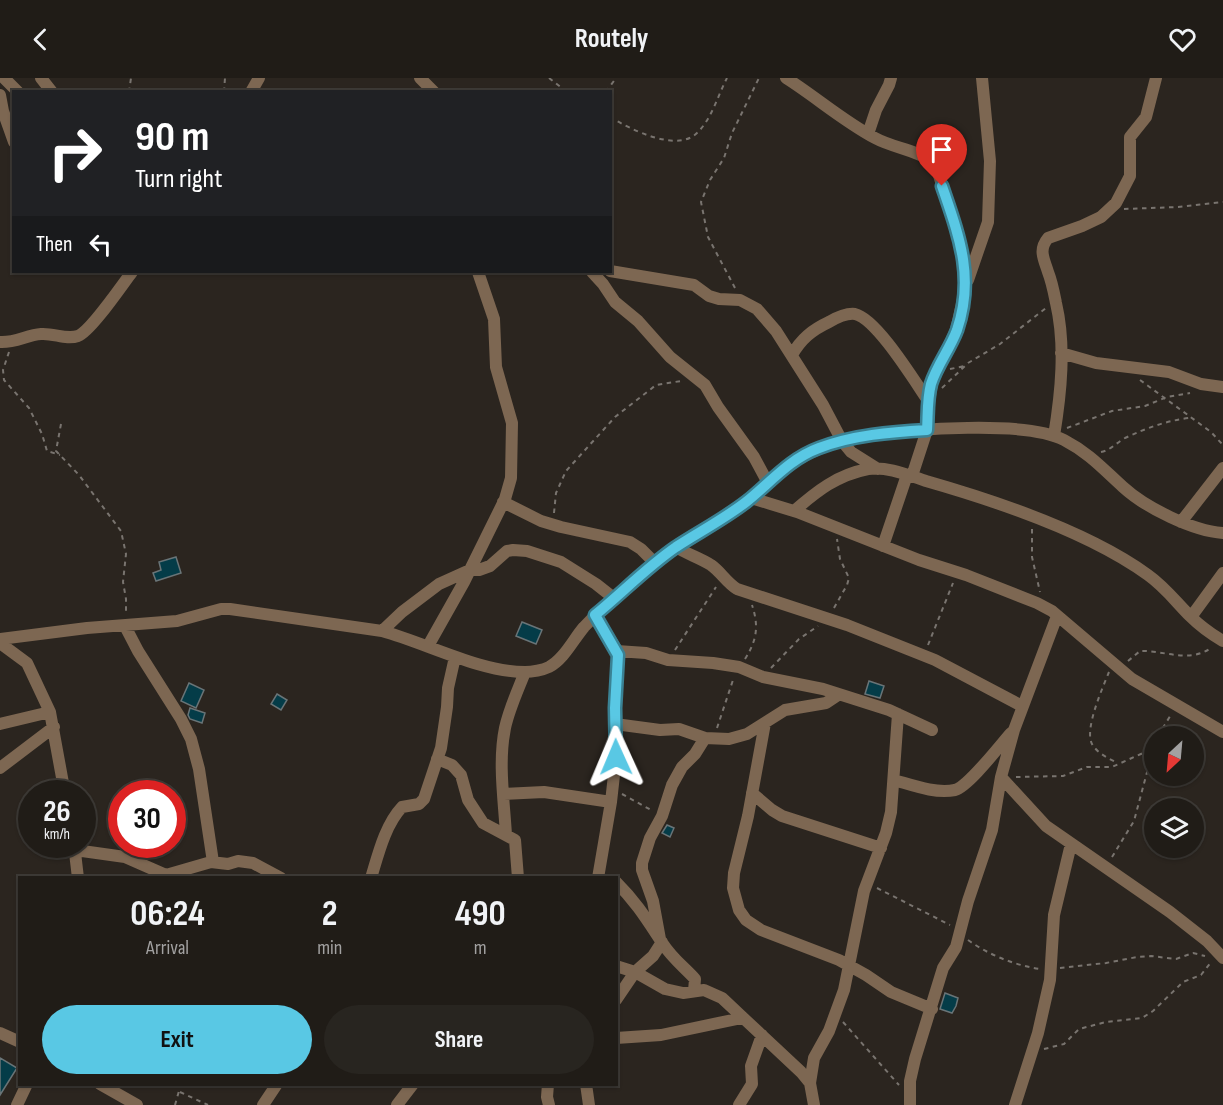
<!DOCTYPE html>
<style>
body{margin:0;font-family:"Sofia Sans Condensed",sans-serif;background:#282520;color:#f1f3f6;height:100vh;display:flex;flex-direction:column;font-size:22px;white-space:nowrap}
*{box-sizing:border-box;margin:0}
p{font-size:20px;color:#a2a1a1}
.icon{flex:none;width:33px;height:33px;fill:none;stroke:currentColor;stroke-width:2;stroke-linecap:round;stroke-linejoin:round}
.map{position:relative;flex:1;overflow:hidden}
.sheet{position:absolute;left:18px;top:798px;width:600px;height:210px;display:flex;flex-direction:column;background:#201c17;border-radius:0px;box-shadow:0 2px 4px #0004,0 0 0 2px #3d3a36}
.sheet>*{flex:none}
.hud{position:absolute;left:12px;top:12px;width:600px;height:183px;border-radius:0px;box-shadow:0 2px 4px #0004,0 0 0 2px #3d3a36;background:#202124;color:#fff;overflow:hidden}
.needle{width:39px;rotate:206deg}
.fabs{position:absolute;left:1144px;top:648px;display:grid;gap:12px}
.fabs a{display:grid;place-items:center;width:60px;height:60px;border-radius:50%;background:#201c17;box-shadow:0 2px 4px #0004,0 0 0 2px #3d3a36;font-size:30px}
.speed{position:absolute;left:18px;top:702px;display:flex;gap:12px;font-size:30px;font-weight:700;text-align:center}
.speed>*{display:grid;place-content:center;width:78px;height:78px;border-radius:50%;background:#201c17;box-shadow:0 2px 4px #0004,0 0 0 2px #3d3a36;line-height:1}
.speed small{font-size:15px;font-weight:400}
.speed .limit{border:9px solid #d22;background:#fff;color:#111}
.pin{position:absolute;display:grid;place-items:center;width:51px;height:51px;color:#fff;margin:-62px -26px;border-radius:50% 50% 50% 0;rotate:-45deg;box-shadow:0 0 6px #0007}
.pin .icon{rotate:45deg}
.me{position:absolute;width:66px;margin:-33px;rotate:359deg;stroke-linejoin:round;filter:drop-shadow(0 0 4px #0008)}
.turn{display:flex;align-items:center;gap:21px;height:126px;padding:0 24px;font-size:27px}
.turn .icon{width:78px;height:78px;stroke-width:2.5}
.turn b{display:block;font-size:42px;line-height:51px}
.then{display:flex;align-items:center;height:57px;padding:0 24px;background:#0003;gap:12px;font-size:22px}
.eta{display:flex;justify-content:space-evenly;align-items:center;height:102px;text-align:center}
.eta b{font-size:36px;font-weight:700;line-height:42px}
.primary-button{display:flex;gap:12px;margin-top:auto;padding:12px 24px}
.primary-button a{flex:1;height:69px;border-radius:36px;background:#59c8e4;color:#111;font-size:24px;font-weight:700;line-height:69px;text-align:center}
.primary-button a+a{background:#282520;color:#f1f3f6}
header{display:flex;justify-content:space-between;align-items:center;height:78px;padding:0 24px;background:#201c17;font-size:27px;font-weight:700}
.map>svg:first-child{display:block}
</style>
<header><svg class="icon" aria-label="back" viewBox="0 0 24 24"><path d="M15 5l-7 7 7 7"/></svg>Routely<svg class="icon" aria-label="heart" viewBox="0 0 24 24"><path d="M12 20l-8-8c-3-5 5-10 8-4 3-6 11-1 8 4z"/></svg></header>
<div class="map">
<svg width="1223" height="1027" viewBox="0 0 1223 1027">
<rect width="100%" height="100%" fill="#2b251f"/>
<path fill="#043c48" stroke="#697477" stroke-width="1.5" d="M176,479L181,495L156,503L153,495L161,492L159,484Z
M522,544L542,552L536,566L516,558Z
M869,603L884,608L880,620L865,616Z
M189,605L204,612L196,630L181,623Z
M277,616L287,622L281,632L271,626Z
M190,630L205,635L202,645L190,641L188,637Z
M667,747L674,750L670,759L662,755Z
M945,915L958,920L956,928L952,935L940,931Z
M0,980L17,990L0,1017Z"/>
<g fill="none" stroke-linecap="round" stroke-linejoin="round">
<path stroke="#79746f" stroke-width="2" stroke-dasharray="4.5 4.5" stroke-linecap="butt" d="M549,0L567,14
M129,14L131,0
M224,14L225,0
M606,14L616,0
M610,39C630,51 678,76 698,54C712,40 718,17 727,0
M1124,131L1178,129L1223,124
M735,210L708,159L701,124L710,102L724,80L732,55L759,0
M9,274L3,292L4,302L29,330L42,356L47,373L60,377
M950,291L965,288
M1140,302L1211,354L1223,367
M942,310L968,285L1000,266L1046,230
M61,346L56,373L79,397L121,453L126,476L123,504L126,521V536
M1067,350L1112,333L1145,328L1167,319L1190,315
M1101,374C1111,372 1116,365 1125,360C1147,350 1165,343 1189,340
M554,435L556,415L566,393L615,339L656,307L681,303
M1032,451V479L1040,514
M834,530L847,507L849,500L840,481L837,461
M928,567L953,505
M675,572L716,509
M745,581C757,562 759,548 752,527
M1128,583L1140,573C1163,572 1191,586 1212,569
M771,590L799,561L818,548
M1109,594C1103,609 1084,651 1092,666C1097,675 1109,681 1118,685
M717,650L734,599
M1158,658L1172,635
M1016,699L1063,698L1087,689H1112L1143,675L1155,666
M622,716L651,732
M1112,779L1134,743L1154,668
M877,810L950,847
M968,862C989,877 1014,887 1040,891
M1060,890L1106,885L1137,879L1151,878L1176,881L1193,875L1205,878
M843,944L899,1007
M1044,971L1064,966L1079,951L1106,944L1142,940L1153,933L1183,904L1201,897L1212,883
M180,1014L208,1027
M175,1027L181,1006"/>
<path stroke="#7d6752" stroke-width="12" d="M4,0L18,14
M41,0L52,14
M420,0L434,14
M786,0C816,19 843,43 875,60C893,70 918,72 935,85L961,166L965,192V212L956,252L932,305L929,324L927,352L912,398
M251,14L259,0
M0,17L3,33L14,64
M868,56L876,32L889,7L891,0
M610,193L694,207L709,218L719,221L740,222L757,231L776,253L823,327L842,363L851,374L878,391
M592,194L603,206L615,224L638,243L670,279L705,307L718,329L754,379L768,405
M968,202L988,144L990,83L982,0
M0,264C15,265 27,257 41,256C54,255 66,262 78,258C91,253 122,207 132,194
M1061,275L1096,285L1169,294L1201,306L1223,309
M792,277C801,261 812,252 829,244C836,240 847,235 855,236C877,241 915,304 929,324
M1054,358C1061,315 1066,268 1056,225C1054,215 1052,204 1048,194C1044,181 1038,172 1048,160L1082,148L1101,139L1116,125L1130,98V59L1146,39L1156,0
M751,420L797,434L919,482L966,497L1037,525L1052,533L1132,601L1223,654
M503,424L541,443L561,449L630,464L641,471L655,485
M794,433C817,413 837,397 868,391C887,388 908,397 926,403C996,423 1089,454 1148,497C1165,509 1176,524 1190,538C1200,548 1211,556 1223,563
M1181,444L1223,390
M883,468L907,397
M676,469C687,476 700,480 711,487C721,494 726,504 737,511L847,547L935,582L1022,628
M595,538L615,569L618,579L615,630L616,679L611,724L598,800
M1191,539L1223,495
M125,548L138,573L181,641L191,661L199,691L213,784
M382,553L402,534L439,506L470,492H479L490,488L507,473L513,472L527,473L561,484L596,506L615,521
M0,561L87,550L177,543L221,531H230L382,553C426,565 480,594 525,594C532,594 543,592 549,589C564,581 573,562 584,549C601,531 621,513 641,497C672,469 710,451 744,426C755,417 765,406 776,397C803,374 833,363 868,358C911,351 1026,342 1064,362C1089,375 1103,391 1123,409C1146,430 1193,453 1223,455
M0,565L27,585L50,634L65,716
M428,568L464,504L505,421L511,400L512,345L496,289L494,241L478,194
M617,573L646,575L668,582L713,585L739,589L763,599L823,611L889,632L932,652
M765,645L748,738L734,795L733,810L739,832L746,842L761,852L839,882L866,897L891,914L932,931
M0,646L50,634
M615,646L660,652L679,651L705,660L729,661L747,656L785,632L826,625L838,617
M437,681L452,687L461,697L468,722L483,745L515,762L518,800
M0,690L54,649
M1001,699L1046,748L1170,834L1207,863L1223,880
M894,702C912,707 935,716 955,712C969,708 1000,667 1011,655
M752,715L772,732L782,738L881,770
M504,716L544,714L611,724
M506,757C504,722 498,684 505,650C509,631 518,612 525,594
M74,766L78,800
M75,772L125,779L166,797L211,784L228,786L238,783L253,785L281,800
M371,800C378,777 385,747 402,729L419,726L424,721L441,670L447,629L448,610L455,579
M616,804C637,825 647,842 663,866C672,880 684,889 695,901L694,913
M660,861L653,823L642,792V785L650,760L662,738L672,707L682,689L695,676L705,660
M616,888L635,894L665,911L683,915L704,912L722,920L801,994L810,1005L814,1027
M616,922L635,894L653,878L662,864
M0,955L20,964
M616,960L661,957L742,940
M810,1005L814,980L829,953L844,912L864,813L886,755L891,734L898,636
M100,1006L137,1027
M548,1006L547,1019L549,1027
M586,1006L589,1027
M17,1027L27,1006
M263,1027L277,1006
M397,1027L413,1006
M739,1027L752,1006L751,988L762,957
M910,1027V1003L915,981L943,890L956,869L968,823L992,752L1001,699L1014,652L1057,538
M1015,1027L1038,955L1050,902L1054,837L1071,766"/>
</g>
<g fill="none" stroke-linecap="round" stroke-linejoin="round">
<g stroke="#3a8294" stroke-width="15">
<path id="route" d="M616,679L615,630L618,577L595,537C622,515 647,489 676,469C699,454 724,441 746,424C770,405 789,381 819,370C853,357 891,354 927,352C928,337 927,321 931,306C937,287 950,271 957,252C975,199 959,158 942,108"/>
</g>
<use href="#route" stroke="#59c8e4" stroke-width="10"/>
</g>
</svg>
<div class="fabs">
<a><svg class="needle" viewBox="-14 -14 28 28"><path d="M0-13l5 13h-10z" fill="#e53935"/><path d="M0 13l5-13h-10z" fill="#a2a1a1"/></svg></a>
<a><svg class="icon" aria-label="layers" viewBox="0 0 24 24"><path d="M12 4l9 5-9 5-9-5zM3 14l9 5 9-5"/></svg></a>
</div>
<div class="speed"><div>26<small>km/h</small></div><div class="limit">30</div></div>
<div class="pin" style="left:942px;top:108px;background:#d93025"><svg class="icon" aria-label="arrive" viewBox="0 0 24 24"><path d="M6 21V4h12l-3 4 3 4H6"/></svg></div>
<svg class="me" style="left:616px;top:679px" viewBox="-20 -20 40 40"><path d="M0-17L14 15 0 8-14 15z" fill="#59c8e4" stroke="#fff" stroke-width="4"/></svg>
<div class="hud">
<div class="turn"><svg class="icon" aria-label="right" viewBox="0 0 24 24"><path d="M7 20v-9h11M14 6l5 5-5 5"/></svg><div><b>90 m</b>Turn right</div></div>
<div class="then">Then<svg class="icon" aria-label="left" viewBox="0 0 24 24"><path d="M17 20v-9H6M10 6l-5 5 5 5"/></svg></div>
</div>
<section class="sheet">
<div class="eta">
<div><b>06:24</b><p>Arrival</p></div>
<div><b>2</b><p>min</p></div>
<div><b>490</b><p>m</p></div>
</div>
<div class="primary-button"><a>Exit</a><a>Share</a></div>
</section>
</div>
